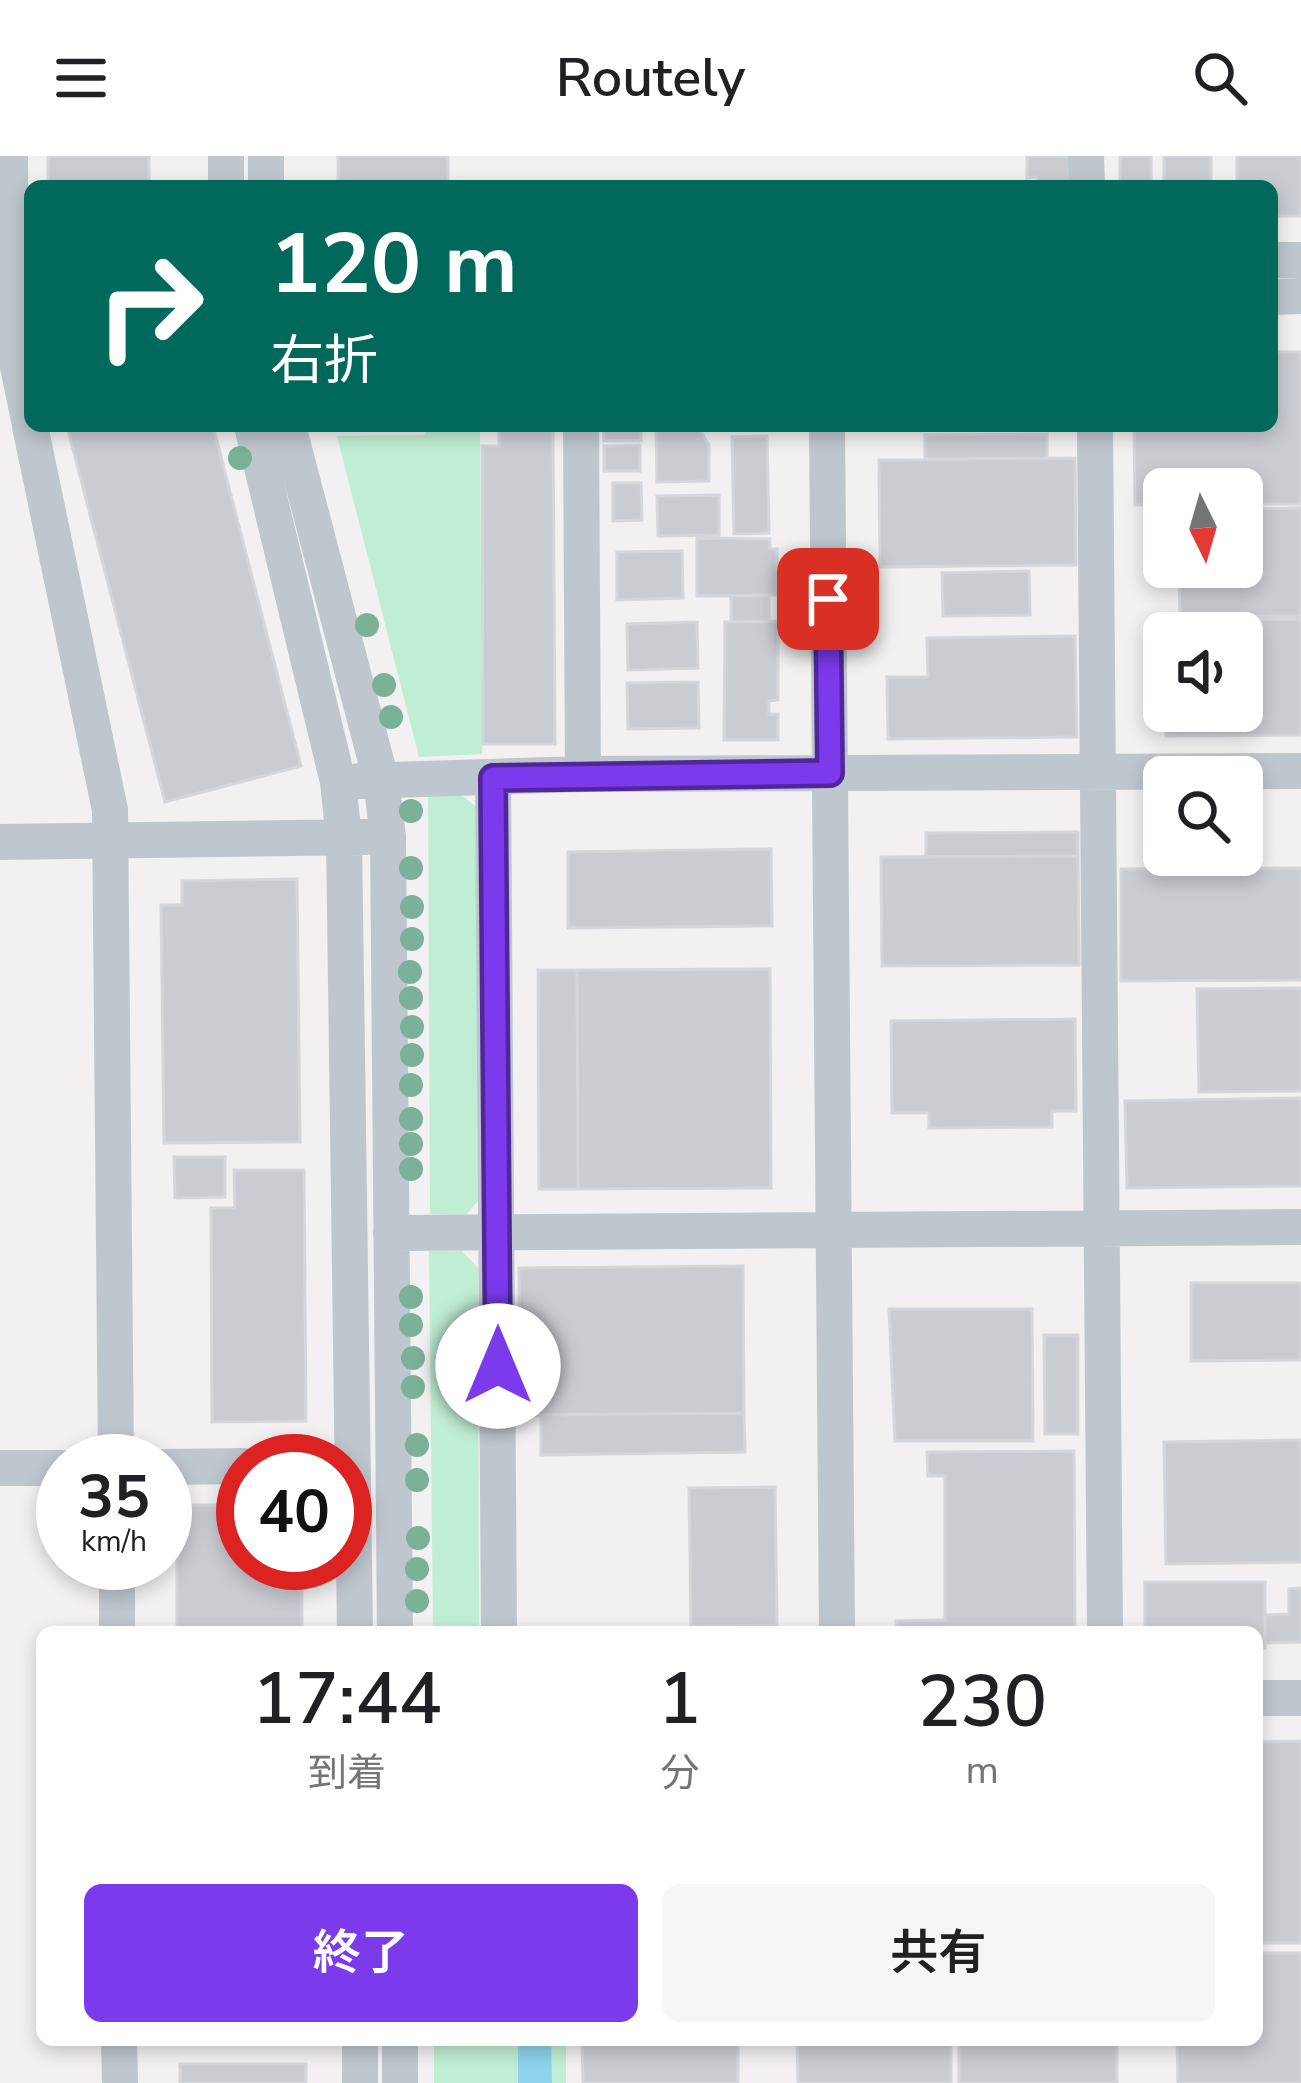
<!DOCTYPE html>
<html lang="ja">
<meta charset="utf-8">
<style>
body{margin:0;font-family:"Nunito Sans","Noto Sans JP",sans-serif;background:#f6f6f6;color:#202124;height:100vh;display:flex;flex-direction:column;font-size:45px;white-space:nowrap}
*{box-sizing:border-box;margin:0}
p{font-size:39px;color:#757577}
.icon{flex:none;width:66px;height:66px;fill:none;stroke:currentColor;stroke-width:2;stroke-linecap:round;stroke-linejoin:round}
.map{position:relative;flex:1;overflow:hidden}
.sheet{position:absolute;left:36px;top:1470px;width:1227px;height:420px;display:flex;flex-direction:column;background:#fff;border-radius:18px;box-shadow:0 6px 18px #0003}
.sheet>*{flex:none}
.hud{position:absolute;left:24px;top:24px;width:1254px;height:252px;border-radius:18px;box-shadow:0 6px 18px #0003;background:#00695c;color:#fff;overflow:hidden}
.needle{width:78px;rotate:175deg}
.controls{position:absolute;left:1143px;top:312px;display:grid;gap:24px}
.controls a{display:grid;place-items:center;width:120px;height:120px;border-radius:18px;background:#fff;box-shadow:0 6px 18px #0003;font-size:60px}
.speed{position:absolute;left:36px;top:1278px;display:flex;gap:24px;font-size:60px;font-weight:700;text-align:center}
.speed>*{display:grid;place-content:center;width:156px;height:156px;border-radius:50%;background:#fff;box-shadow:0 6px 18px #0003;line-height:1}
.speed small{font-size:30px;font-weight:400}
.speed .limit{border:18px solid #d22;background:#fff;color:#111}
.pin{position:absolute;display:grid;place-items:center;width:102px;height:102px;color:#fff;margin:-51px;border-radius:24px;box-shadow:0 6px 18px #0006}
.me{position:absolute;width:132px;margin:-66px;rotate:0deg;stroke-linejoin:round;filter:drop-shadow(0 0 9px #0008)}
.turn{display:flex;align-items:center;gap:42px;height:252px;padding:0 48px;font-size:54px}
.turn .icon{width:156px;height:156px;stroke-width:2.5}
.turn b{display:block;font-size:84px;line-height:102px}
.eta{display:flex;justify-content:space-evenly;align-items:center;height:204px;text-align:center}
.eta b{font-size:72px;font-weight:600;line-height:84px}
.cta{display:flex;gap:24px;margin-top:auto;padding:24px 48px}
.cta a{flex:1;height:138px;border-radius:18px;background:#7c3aed;color:#fff;font-size:48px;font-weight:600;line-height:138px;text-align:center}
.cta a+a{background:#f6f6f6;color:#202124}
header{display:flex;justify-content:space-between;align-items:center;height:156px;padding:0 48px;background:#fff;font-size:54px;font-weight:600}
.map>svg:first-child{display:block}
</style>
<header><svg class="icon" aria-label="menu" viewBox="0 0 24 24"><path d="M4 6h16M4 12h16M4 18h16"/></svg>Routely<svg class="icon" aria-label="search" viewBox="0 0 24 24"><circle cx="10" cy="10" r="6"/><path d="M15 15l6 6"/></svg></header>
<div class="map">
<svg width="1301" height="1927" viewBox="0 0 1301 1927">
<rect width="100%" height="100%" fill="#f2f0f0"/>
<path fill="#c0eed4" d="M426,270H480L482,598L419,601L337,280L425,279Z
M428,636H458L479,653L483,1039L466,1059L430,1058Z
M429,1095H462L478,1112L479,1476H433Z
M434,1884H566V1927H434Z"/>
<path fill="#8ed3ea" d="M518,1884H551L552,1927H518Z"/>
<path fill="#caccd2" stroke="#d4d6db" stroke-width="3" d="M48,0H149V30H48Z
M338,0H448V30H338Z
M1027,0H1070V30H1037V21L1027,22Z
M1120,0H1151V30H1120Z
M1164,0H1211V30H1164Z
M1237,0H1301V60H1272V30H1237Z
M1272,196H1301V348H1242V333H1164V348L1135,349L1134,270H1272Z
M67,270H213L301,610L165,646Z
M499,270H553L555,588H483L482,290H499Z
M603,270H641V285H604Z
M656,271H698L709,289V325L657,326Z
M1047,278V302L925,303V279Z
M767,280L769,377L734,378L732,281Z
M640,289V315H604V290Z
M1075,302L1076,409L880,411L879,304Z
M613,327H641L642,364L613,365Z
M719,339V379L658,380L657,340Z
M1301,352V460L1180,461L1179,411H1242V353Z
M697,382L770,383V393H777V439L697,440Z
M682,395L683,442L617,444V396Z
M1029,415L1030,459L943,460L942,417Z
M731,440H769V465L731,466Z
M1301,463V579L1166,580V555H1242V477H1165V464Z
M778,465V544L769,545V558H778V584H724L725,466Z
M697,466L698,512L628,514L627,468Z
M1075,480L1077,581L888,583L887,521H928L927,482Z
M698,526L699,572L628,573L627,527Z
M1078,676V700L926,701V677Z
M771,693L772,770L568,772V696Z
M1078,700L1079,809L882,810L881,701Z
M1301,712V824L1121,825V713Z
M297,723L300,986L164,987L161,749H182V725Z
M770,813L771,1032L578,1033L577,814Z
M538,814H577L578,1033H539Z
M1301,832V935L1199,936L1197,833Z
M1075,863L1076,955H1052V971L929,972V957H892L891,865Z
M1301,942V1030L1127,1032L1125,945Z
M174,1001H225V1041L175,1042Z
M234,1014H304L306,1265L212,1266L211,1052H235Z
M743,1110L744,1257L520,1259L519,1112Z
M1191,1127H1301V1204L1191,1205Z
M889,1153H1032L1033,1285H895Z
M1044,1179H1078V1278H1045Z
M744,1257L745,1296L541,1299V1259Z
M1301,1284V1406L1166,1408L1164,1286Z
M1074,1295L1075,1476H896V1465L945,1464V1320H928L927,1296Z
M775,1331L777,1469L691,1470L689,1332Z
M177,1349H243V1407H302V1476H177Z
M1145,1426H1265V1492H1257V1476H1145Z
M1301,1432V1486L1265,1487V1459L1289,1458V1433Z
M1301,1585V1787H1257V1586Z
M1257,1797H1301V1927H1178L1177,1884H1257Z
M582,1884H738V1927H583Z
M797,1884H951V1927H798Z
M959,1884H1117V1927H959Z
M180,1908H306V1927H180Z"/>
<g fill="none" stroke-linecap="round" stroke-linejoin="round">
<path stroke="#bec6ce" stroke-width="36" d="M10,0L11,178L30,268
M226,0V30
M266,0V30
M1086,0L1087,30
M1272,104H1301
M1272,141L1301,140
M30,270L110,654L116,1305
M252,270L338,626L344,682L355,1476
M288,270L381,624L388,681L395,1476
M581,270L583,618
M827,270L837,1476
M1095,270L1105,1476
M493,622L499,1476
M359,625L583,618L1301,615
M0,686L366,681
M391,1077L1301,1071
M165,1311L243,1310
M0,1312H63
M117,1407V1476
M1257,1542H1301
M119,1884L120,1927
M360,1884V1927
M400,1927V1884"/>
</g>
<g fill="#7bb198">
<circle cx="240" cy="302" r="12"/>
<circle cx="367" cy="469" r="12"/>
<circle cx="384" cy="529" r="12"/>
<circle cx="391" cy="561" r="12"/>
<circle cx="411" cy="655" r="12"/>
<circle cx="411" cy="712" r="12"/>
<circle cx="412" cy="751" r="12"/>
<circle cx="412" cy="783" r="12"/>
<circle cx="410" cy="816" r="12"/>
<circle cx="411" cy="842" r="12"/>
<circle cx="412" cy="871" r="12"/>
<circle cx="412" cy="899" r="12"/>
<circle cx="411" cy="929" r="12"/>
<circle cx="411" cy="963" r="12"/>
<circle cx="411" cy="988" r="12"/>
<circle cx="411" cy="1013" r="12"/>
<circle cx="411" cy="1141" r="12"/>
<circle cx="411" cy="1169" r="12"/>
<circle cx="413" cy="1202" r="12"/>
<circle cx="413" cy="1231" r="12"/>
<circle cx="417" cy="1289" r="12"/>
<circle cx="417" cy="1324" r="12"/>
<circle cx="418" cy="1382" r="12"/>
<circle cx="417" cy="1413" r="12"/>
<circle cx="417" cy="1445" r="12"/>
</g>
<g fill="none" stroke-linecap="round" stroke-linejoin="round">
<g stroke="#51269a" stroke-width="30">
<path id="route" d="M498,1210L493,622L830,617L828,443"/>
</g>
<use href="#route" stroke="#7c3aed" stroke-width="21"/>
</g>
</svg>
<div class="controls">
<a><svg class="needle" viewBox="-14 -14 28 28"><path d="M0-13l5 13h-10z" fill="#e53935"/><path d="M0 13l5-13h-10z" fill="#757577"/></svg></a>
<a><svg class="icon" aria-label="sound" viewBox="0 0 24 24"><path d="M4 9h4l5-4v14l-5-4H4zM17 9q2 3 0 6"/></svg></a>
<a><svg class="icon" aria-label="search" viewBox="0 0 24 24"><circle cx="10" cy="10" r="6"/><path d="M15 15l6 6"/></svg></a>
</div>
<div class="speed"><div>35<small>km/h</small></div><div class="limit">40</div></div>
<div class="pin" style="left:828px;top:443px;background:#d93025"><svg class="icon" aria-label="arrive" viewBox="0 0 24 24"><path d="M6 21V4h12l-3 4 3 4H6"/></svg></div>
<svg class="me" style="left:498px;top:1210px" viewBox="-20 -20 40 40"><circle r="19" fill="#fff"/><path d="M0-13L10 11 0 6-10 11z" fill="#7c3aed"/></svg>
<div class="hud">
<div class="turn"><svg class="icon" aria-label="right" viewBox="0 0 24 24"><path d="M7 20v-9h11M14 6l5 5-5 5"/></svg><div><b>120 m</b>右折</div></div>
</div>
<section class="sheet">
<div class="eta">
<div><b>17:44</b><p>到着</p></div>
<div><b>1</b><p>分</p></div>
<div><b>230</b><p>m</p></div>
</div>
<div class="cta"><a>終了</a><a>共有</a></div>
</section>
</div>
